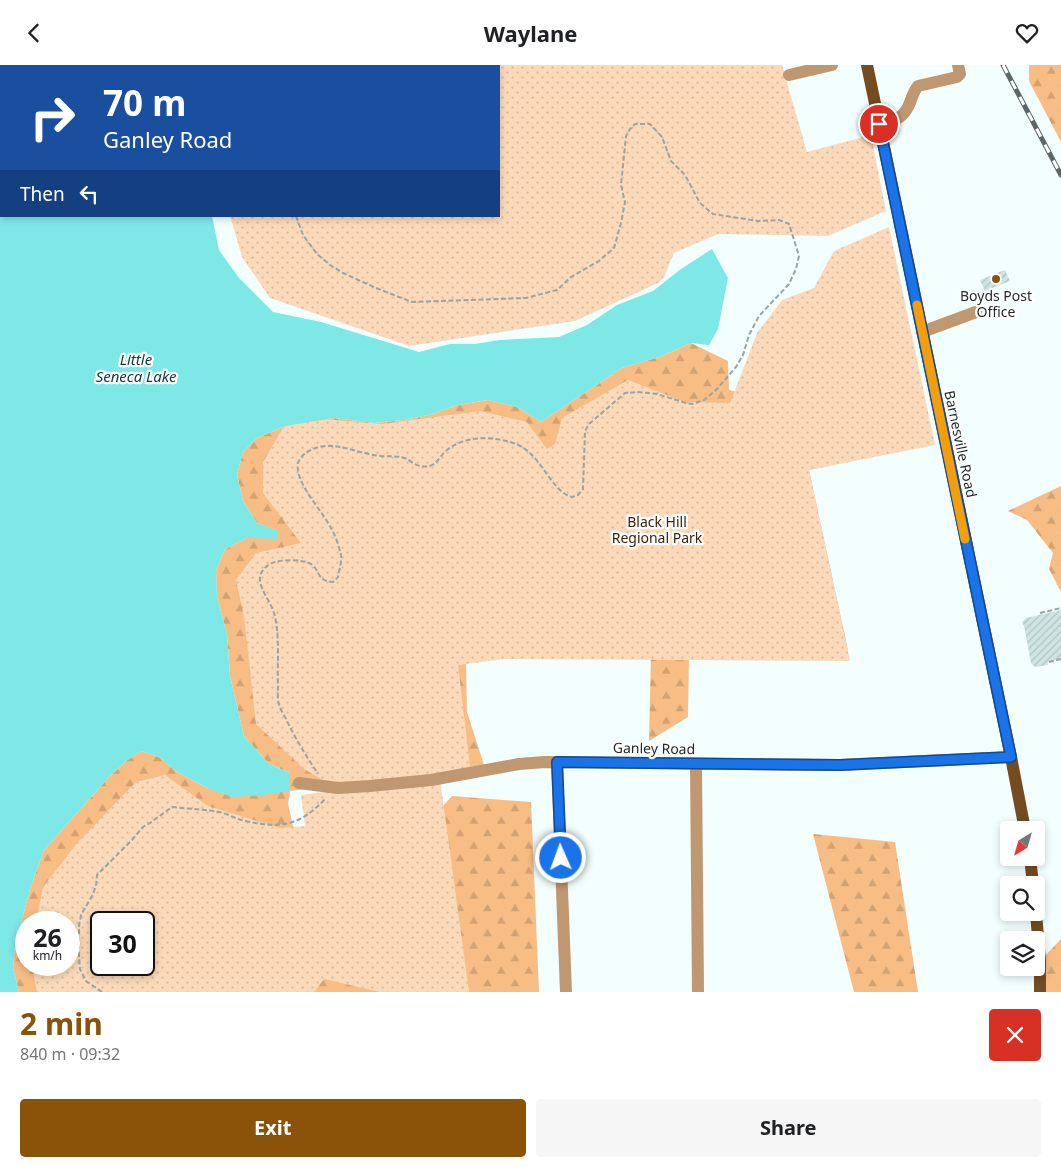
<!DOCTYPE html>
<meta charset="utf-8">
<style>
body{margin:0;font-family:"Noto Sans",sans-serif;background:#f6f6f6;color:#202124;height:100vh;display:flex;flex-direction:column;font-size:19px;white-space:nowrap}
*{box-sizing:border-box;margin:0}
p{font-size:16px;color:#757577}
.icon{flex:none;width:28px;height:28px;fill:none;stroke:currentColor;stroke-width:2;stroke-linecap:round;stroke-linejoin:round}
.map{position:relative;height:927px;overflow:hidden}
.drawer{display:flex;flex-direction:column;background:#fff;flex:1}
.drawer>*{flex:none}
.banner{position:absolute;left:0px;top:0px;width:500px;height:152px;box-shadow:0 2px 8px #0003;background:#1a4fa0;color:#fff;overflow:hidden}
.needle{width:32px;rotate:217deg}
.buttons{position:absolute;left:1000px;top:756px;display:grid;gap:10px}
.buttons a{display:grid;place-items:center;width:45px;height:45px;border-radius:5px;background:#fff;box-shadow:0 2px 8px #0003;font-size:25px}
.speed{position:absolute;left:15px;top:846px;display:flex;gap:10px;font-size:25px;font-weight:700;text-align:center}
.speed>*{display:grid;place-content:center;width:65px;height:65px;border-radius:50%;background:#fff;box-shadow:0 2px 8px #0003;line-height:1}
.speed small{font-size:12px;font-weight:400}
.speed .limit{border:2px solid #111;border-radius:8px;background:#fff;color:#111}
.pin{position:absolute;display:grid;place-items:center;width:42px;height:42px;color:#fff;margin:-21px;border:2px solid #fff;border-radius:50%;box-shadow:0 1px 5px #0007}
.me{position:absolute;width:55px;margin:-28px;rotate:358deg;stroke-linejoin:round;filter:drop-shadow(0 0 4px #0008)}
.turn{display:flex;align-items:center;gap:18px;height:105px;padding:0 20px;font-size:22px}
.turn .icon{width:65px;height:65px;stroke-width:2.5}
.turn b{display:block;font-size:35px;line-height:42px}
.then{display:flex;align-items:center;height:48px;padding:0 20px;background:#0003;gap:10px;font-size:19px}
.round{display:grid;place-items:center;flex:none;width:52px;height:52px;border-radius:5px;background:#f6f6f6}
.head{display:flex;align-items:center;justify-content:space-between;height:85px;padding:0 20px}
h1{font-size:30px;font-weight:700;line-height:38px;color:#8b5309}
.primary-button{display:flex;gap:10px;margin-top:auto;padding:10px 20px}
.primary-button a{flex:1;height:58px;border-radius:5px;background:#8b5309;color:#fff;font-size:20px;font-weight:700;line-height:58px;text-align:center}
.primary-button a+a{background:#f6f6f6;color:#202124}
header{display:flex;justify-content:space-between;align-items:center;height:65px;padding:0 20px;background:#fff;font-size:22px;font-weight:700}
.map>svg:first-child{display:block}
</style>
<header><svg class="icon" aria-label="back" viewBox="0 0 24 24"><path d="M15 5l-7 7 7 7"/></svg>Waylane<svg class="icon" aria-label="heart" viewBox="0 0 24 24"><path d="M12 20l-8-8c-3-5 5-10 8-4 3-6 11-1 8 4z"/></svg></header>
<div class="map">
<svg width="1061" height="927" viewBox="0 0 1061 927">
<defs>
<pattern id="forest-firs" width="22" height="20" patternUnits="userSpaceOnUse" patternTransform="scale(1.25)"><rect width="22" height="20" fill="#f7bd85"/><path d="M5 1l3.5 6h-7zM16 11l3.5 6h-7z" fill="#d3a273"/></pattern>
<pattern id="park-dots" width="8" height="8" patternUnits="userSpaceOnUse" patternTransform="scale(1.25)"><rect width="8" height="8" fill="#fcdab9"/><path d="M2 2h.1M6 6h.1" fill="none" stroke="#d8bb9f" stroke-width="1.8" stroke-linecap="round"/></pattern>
<pattern id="building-hatch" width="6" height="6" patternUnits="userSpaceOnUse" patternTransform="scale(1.25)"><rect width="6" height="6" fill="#cfe4e3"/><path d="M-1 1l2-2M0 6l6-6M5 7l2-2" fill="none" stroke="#b1c4c3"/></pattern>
</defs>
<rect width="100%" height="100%" fill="#f2fffe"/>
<path fill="url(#forest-firs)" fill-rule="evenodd" d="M1029,0H1061V77L1029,16Z
M691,278L728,296L729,325L803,341L829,401L809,405L848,585L689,590L688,652L649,676L651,587L515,583L466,596L467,647L484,700L290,726L288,739L325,900L423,763L452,731L531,737L539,927H19L13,903L15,881L30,824L44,785L109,712L126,696L141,686L159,692L177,707L209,724L290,708L269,699L244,671L230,611L227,569L217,532L216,505L225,484L247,473H278L277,466L257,458L243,436L237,410L243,387L257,373L286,361L334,353L374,358L404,355L429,350L458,340L488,335L517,342L541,357L622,303L662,291ZM26,858H69V900H26ZM101,858H144V900H101Z
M1061,421V527L1049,504L1053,488L1027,455L1008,446Z
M813,769L895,777L918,927H854Z
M1061,874V927H1039L1040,896Z"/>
<path fill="url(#park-dots)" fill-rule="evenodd" d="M444,0H782L807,87L871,70L886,146L828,171L718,169L674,188L664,212L658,218L575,256L409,281L270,233L242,192L230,151H499V1H442Z
M889,162L935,380L809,405L850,596L505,594L458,600L471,710L440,714L469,927H380L324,914L314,927H37L32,900H69V858L36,857L43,822L78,777L136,717L165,710L208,741L280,763L305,761L301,730L340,725L304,704L256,659L244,551L236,515L256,488L301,478L263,428V397L284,361L311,353L382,359L480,346L527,357L547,384L555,379L562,353L628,315L685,337L730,338L757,268L782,235L814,223L834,186ZM101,858H144V900H101Z"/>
<path fill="#7ee8e7" d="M0,0H211L210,1H1V151H212L219,185L239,213L273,247L321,257L419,287L450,279H475L500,275L559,272L587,260L617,240L653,226L681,204L712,184L728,213L718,264L709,280L691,278L662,291L622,303L541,357L517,342L488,335L458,340L429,350L404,355L374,358L334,353L286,361L257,373L243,387L237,410L243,436L257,458L278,466V474L247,473L225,484L216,505L217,532L227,569L230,611L244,671L269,699L290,708V726L264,730L232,732L209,724L177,707L159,692L141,686L126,696L109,712L44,785L30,824L15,881L13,903L19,927H0Z"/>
<path fill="url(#building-hatch)" d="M1005,205L1010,216L985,226L980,215Z
M1061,545V593L1048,597V600L1035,602L1031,598L1024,561L1022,557L1026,553Z"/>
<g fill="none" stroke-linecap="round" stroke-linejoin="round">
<path stroke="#99a4a3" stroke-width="2" stroke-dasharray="5 2.5" stroke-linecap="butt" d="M296,151L303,170L317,189L330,200L343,208L376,223L412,237L526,233L557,225L571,212L599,196L614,183L621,158L625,137L621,120L626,71L630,64L635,59H650L662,72L671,96L685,110L700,138L713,149L758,156L779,155L789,159L799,191L796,204L789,219L759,251L749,270L743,290L736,302L716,325L704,335L692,339L686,338L657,329L639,327L625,328L589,359L585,366L583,424L578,430L572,432C551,427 541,388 516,379C495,371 465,370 447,385C437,393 437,404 420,401C414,400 411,396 407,394C398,390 390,392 381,391C355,389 332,372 307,387C304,389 299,394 298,398C294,418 324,447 332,465C336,472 339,482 341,490C342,497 339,505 338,512L333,517C316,516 321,506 311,499C303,494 278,494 270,499C246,514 272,533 275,552C280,575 277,597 278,620C278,626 277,634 279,639C280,645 285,651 287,656C296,675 307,692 318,709
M1040,548L1061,543
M1049,597L1061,594
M102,927L86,916L80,904L79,891V861L81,850L92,831L96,821L97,810L132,775L143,762L150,758L172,742C188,744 204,744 219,747C228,749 236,754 245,756C281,764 300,761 326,733"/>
<path stroke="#bf9771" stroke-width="12" d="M789,10L832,0
M879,59C894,55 902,55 909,40C912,33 913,27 918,21L957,12L960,9L958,0
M922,267L976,247
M557,697L566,927
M696,699L698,927
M299,718L338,723L370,721L431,715L519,699L545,697L840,700L1011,692"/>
<path stroke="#754c20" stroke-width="12" d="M867,0L1011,692L1025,765
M404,1L406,0
M0,127L1,126
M1030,792L1033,820
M1036,848L1040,896V927"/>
<g stroke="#5d6767" stroke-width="5">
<path id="rail" d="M1003,0L1061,110"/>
</g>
<use href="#rail" stroke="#fff" stroke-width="3" stroke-dasharray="9" stroke-linecap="butt"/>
</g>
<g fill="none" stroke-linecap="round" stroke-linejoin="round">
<g stroke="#114b97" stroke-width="12">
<path id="route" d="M561,793L557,697L840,700L1011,692L879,59"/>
</g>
<use href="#route" stroke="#1a73e8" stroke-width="9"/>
<path stroke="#f59e0b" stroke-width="9" d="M917,240L965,474"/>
</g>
<circle fill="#8b5309" stroke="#fff" stroke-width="2" cx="996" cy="214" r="5"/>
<g text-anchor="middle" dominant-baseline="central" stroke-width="4.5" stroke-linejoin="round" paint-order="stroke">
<g font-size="14" fill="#1f2727" stroke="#fff">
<text x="996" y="230">Boyds Post<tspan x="996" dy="16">Office</tspan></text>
</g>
<g font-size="14" fill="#1f2727" stroke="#fff">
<text transform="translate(961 379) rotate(78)">Barnesville Road</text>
<text transform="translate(654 683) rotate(1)">Ganley Road</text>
</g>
<g font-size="14" fill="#3a230a" stroke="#fff">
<text x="657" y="456">Black Hill<tspan x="657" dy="16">Regional Park</tspan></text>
</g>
<g font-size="15" font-style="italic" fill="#0e4040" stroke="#fff">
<text x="136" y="294">Little<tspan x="136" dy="17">Seneca Lake</tspan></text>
</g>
</g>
</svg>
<div class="buttons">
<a><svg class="needle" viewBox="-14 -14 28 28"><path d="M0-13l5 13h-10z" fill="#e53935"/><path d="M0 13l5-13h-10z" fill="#757577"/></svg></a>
<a><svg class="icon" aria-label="search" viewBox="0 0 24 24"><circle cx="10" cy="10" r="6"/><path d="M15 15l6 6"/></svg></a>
<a><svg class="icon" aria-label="layers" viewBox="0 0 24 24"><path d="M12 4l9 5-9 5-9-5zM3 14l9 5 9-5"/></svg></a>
</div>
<div class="speed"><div>26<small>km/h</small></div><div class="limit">30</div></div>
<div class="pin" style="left:879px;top:59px;background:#d93025"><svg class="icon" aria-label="arrive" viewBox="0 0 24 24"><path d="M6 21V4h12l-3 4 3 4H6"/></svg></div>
<svg class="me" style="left:561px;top:793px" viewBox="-20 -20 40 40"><circle r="17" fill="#1a73e8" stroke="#fff" stroke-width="3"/><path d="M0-11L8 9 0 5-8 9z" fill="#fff"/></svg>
<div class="banner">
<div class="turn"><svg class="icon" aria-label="right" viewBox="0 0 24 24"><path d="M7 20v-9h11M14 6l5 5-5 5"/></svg><div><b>70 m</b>Ganley Road</div></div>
<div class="then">Then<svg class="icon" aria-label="left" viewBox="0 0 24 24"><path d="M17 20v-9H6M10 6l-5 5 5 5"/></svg></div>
</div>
</div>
<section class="drawer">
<div class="head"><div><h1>2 min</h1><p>840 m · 09:32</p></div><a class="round" style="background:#d93025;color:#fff"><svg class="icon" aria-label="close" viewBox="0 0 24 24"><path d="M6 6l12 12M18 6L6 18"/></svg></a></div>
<div class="primary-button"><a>Exit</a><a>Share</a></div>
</section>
